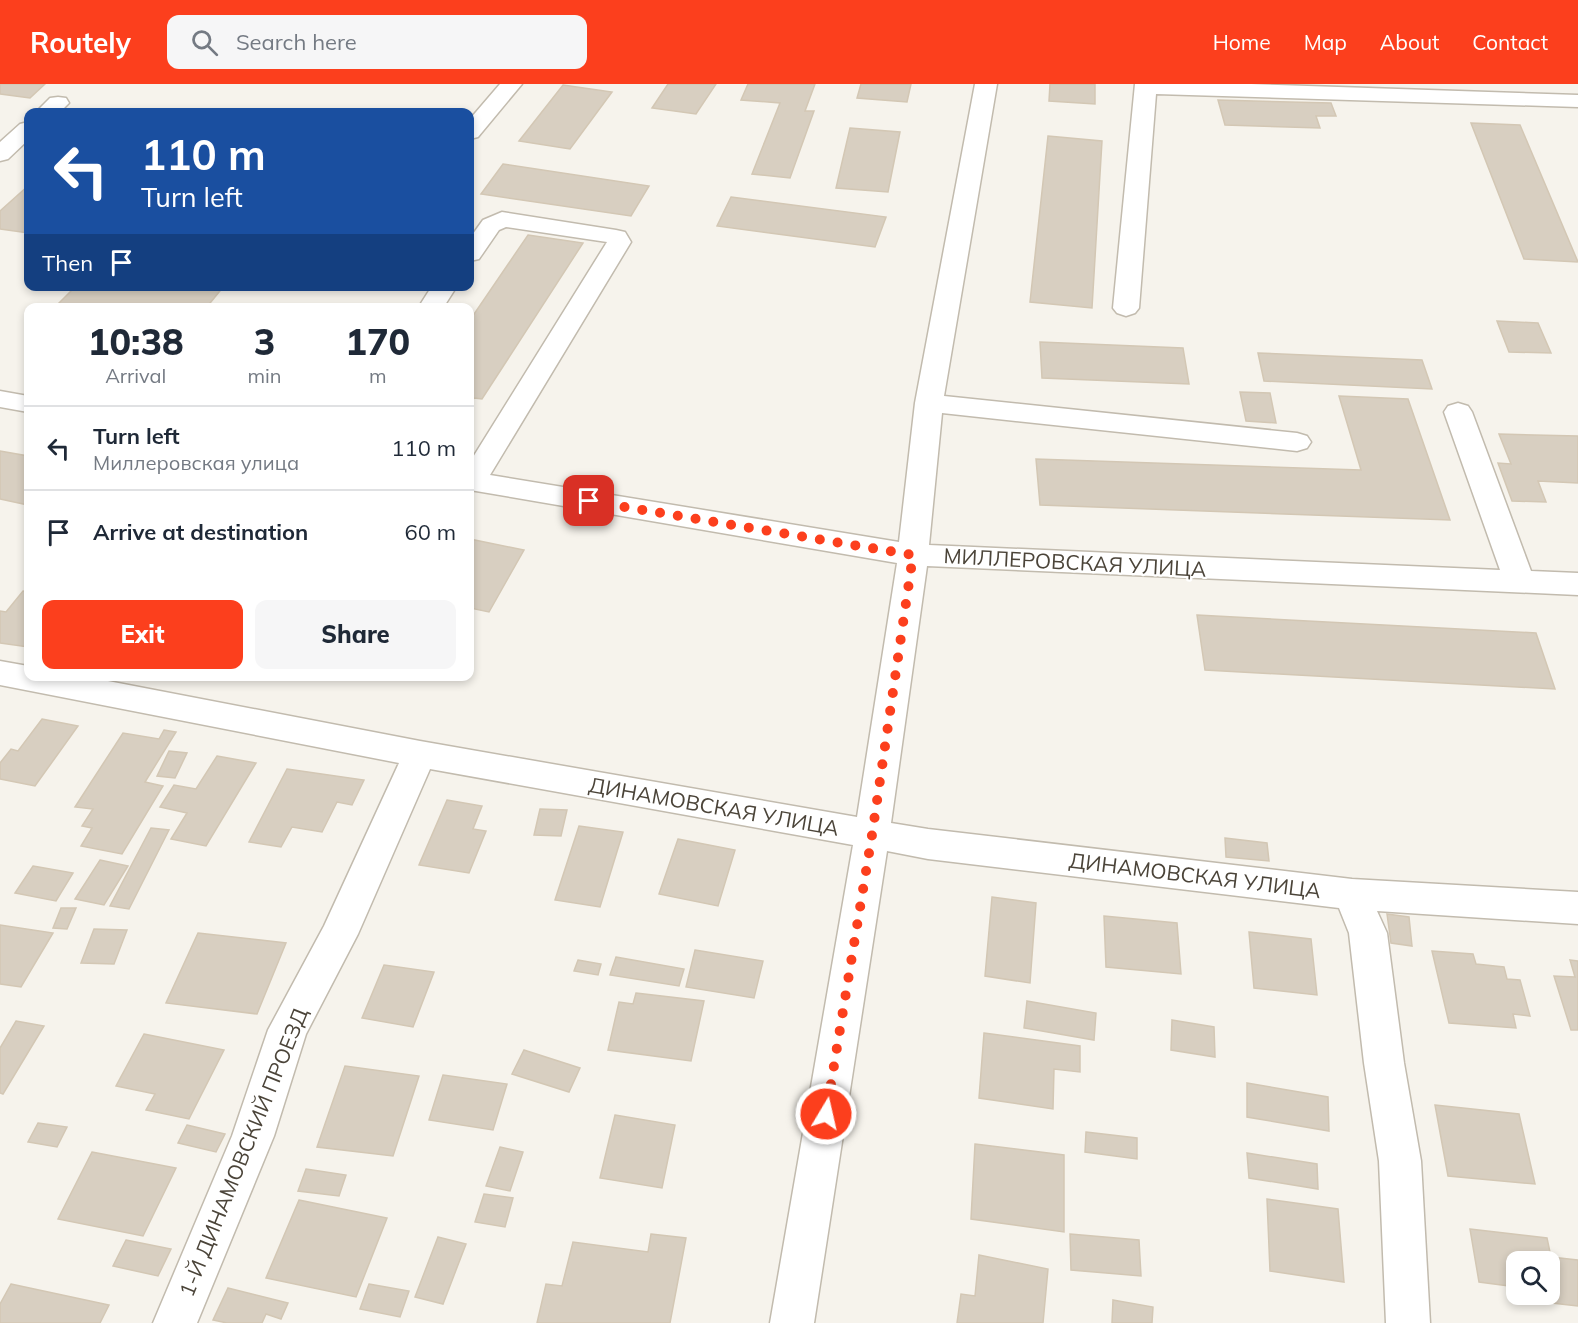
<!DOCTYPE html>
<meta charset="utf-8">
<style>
body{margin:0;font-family:Mulish,sans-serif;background:#f6f6f7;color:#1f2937;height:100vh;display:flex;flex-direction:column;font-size:22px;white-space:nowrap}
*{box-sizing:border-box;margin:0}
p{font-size:20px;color:#747a83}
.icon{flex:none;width:33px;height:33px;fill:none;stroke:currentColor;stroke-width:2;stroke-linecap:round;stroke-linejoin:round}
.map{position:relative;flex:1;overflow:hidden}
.panel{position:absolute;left:24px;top:219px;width:450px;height:378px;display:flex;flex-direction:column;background:#fff;border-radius:12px;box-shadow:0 3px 9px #0003}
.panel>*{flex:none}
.top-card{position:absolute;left:24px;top:24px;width:450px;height:183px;border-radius:12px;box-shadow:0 3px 9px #0003;background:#1a4fa0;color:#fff;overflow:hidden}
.controls{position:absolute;left:1506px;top:1167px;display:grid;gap:12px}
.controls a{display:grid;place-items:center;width:54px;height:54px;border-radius:12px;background:#fff;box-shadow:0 3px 9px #0003;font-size:30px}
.pin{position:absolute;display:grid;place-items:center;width:51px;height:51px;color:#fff;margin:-26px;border-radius:12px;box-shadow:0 3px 9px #0006}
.me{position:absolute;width:66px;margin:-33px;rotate:9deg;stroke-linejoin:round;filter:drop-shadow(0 0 4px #0008)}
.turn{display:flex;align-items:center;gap:21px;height:126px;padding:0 18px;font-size:27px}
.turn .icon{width:78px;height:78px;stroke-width:2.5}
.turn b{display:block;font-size:42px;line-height:51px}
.then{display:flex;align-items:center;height:57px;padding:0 18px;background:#0003;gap:12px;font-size:22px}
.eta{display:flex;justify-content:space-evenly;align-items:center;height:102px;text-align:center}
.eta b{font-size:36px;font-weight:800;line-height:42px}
.primary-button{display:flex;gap:12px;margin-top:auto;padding:12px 18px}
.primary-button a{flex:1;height:69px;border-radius:12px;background:#fc3f1d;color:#fff;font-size:24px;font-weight:800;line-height:69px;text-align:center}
.primary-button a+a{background:#f6f6f7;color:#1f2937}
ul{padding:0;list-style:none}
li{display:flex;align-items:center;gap:18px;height:84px;padding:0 18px;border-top:2px solid #e0e1e3}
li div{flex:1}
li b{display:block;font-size:22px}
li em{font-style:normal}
header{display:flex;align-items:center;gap:36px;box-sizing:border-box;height:84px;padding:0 30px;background:#fc3f1d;color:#fff}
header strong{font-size:28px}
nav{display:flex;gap:33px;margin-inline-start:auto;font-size:21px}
.search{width:420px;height:54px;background:#f6f6f7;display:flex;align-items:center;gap:15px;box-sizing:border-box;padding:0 21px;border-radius:12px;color:#747a83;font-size:22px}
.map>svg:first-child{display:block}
</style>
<header>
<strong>Routely</strong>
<div class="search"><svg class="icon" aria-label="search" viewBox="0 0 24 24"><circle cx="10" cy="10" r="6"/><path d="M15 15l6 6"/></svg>Search here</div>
<nav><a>Home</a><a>Map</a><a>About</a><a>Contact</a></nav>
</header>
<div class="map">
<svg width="1578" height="1239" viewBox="0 0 1578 1239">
<rect width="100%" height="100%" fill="#f6f3ec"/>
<path fill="#d8cfc1" stroke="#d3c7b4" stroke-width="1.5" d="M0,0H45L30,14L0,10Z
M668,0H716L696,30L652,24Z
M748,0H815L805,27H814L790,94L752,90L780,19L741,16Z
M861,0H911L907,18L857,14Z
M1050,0H1095V20L1049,17Z
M563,1L612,8L570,65L519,57Z
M1218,16L1331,19L1336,32H1316L1320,44L1225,41Z
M1471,39L1520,41L1578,178L1524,175Z
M850,44L900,48L888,108L836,104Z
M1048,52L1102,57L1092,224L1030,218Z
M503,80L649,102L631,132L481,110Z
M28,102V149L0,145V127Z
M731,113L886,133L875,163L717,142Z
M528,151L583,159L482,315L474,314L470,322V236Z
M76,202H224L206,224H111L97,221L95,224H54Z
M1497,237L1538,239L1551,269L1509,268Z
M1040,258L1183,264L1189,300L1042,294Z
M1258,269L1422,276L1432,305L1264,297Z
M1240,308L1270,309L1276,339L1246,337Z
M1339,312L1408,315L1450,436L1040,421L1036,375L1361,386Z
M1499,350L1578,352V399L1538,397L1546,418L1512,417L1498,379L1511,380Z
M0,367L28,372V421L0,415Z
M470,455L524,466L489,528L470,524Z
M23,507L28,508V563L0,559V527L6,528Z
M1197,531L1536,549L1555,605L1205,586Z
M42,635L78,642L35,702L0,695V679L11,665L18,667Z
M164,646L176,648L145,698L163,702L122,770L81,762L92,744L82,742L93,725L75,723L123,649L159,655Z
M169,667L187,669L175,694L157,692Z
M217,672L256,679L206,762L171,755L187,729L160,723L174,701L196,705Z
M287,685L364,696L352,721L337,718L322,748L292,743L281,763L249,758Z
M447,716L482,722L473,745L486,747L469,789L419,781Z
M540,725L567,726L561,752L534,751Z
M579,742L623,748L600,823L555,816Z
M151,744L169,746L129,825L110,822Z
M1225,754L1267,759L1269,777L1226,773Z
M678,755L735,766L718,822L659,810Z
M100,776L128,782L104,821L75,815Z
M33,782L73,789L56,817L15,809Z
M992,813L1036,819L1030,899L985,892Z
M61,824H76L67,845L53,844Z
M1387,830L1409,833L1412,862L1391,859Z
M1104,832L1177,839L1181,890L1106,883Z
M0,841L53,849L21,903L0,900Z
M94,845L127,846L114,880L81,879Z
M1249,848L1311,855L1317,911L1254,904Z
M198,849L286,859L257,930L166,919Z
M695,866L763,877L754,914L686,903Z
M1432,867L1473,870L1476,880L1504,883L1507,895L1520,896L1530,932L1513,930L1516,944L1449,939Z
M616,873L684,885L679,902L610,891Z
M578,876L601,880L598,891L574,887Z
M1570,876L1578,877V946H1571L1554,892L1575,893Z
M384,881L434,888L413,943L362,934Z
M636,909L704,917L691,977L608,966L619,918L633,920Z
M1027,917L1096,929L1094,956L1024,944Z
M1172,936L1214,943L1215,973L1171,966Z
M16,937L44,942L3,1010L0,1009V964Z
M984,949L1080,962V988L1054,985L1053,1025L979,1014Z
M144,950L224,966L189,1035L146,1026L155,1010L116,1002Z
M524,966L580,984L569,1008L512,990Z
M345,982L419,992L393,1072L317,1063Z
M443,991L507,1000L493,1046L429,1036Z
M1247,999L1328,1013L1329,1047L1247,1033Z
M1435,1021L1519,1030L1535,1100L1448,1092Z
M615,1031L675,1041L662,1104L600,1094Z
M38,1039L67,1043L57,1063L28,1058Z
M187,1041L225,1050L216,1068L178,1059Z
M1086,1048L1137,1054V1075L1085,1068Z
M975,1060L1064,1071V1148L971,1135Z
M500,1063L523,1068L510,1107L486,1102Z
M92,1068L176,1084L143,1152L58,1135Z
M1247,1069L1317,1080L1318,1105L1249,1094Z
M306,1085L346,1091L339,1112L298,1107Z
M484,1110L513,1114L505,1143L475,1138Z
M1267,1115L1338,1125L1344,1198L1270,1187Z
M299,1116L387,1134L356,1213L266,1194Z
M1470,1145L1547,1154L1551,1173L1578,1176V1222L1543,1218L1541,1210H1550V1178H1516V1203L1479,1198Z
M651,1150L686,1154L670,1239H537L546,1200L562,1202L573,1158L648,1168Z
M1070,1150L1139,1156L1141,1192L1071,1186Z
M438,1153L466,1160L443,1220L415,1213Z
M126,1156L171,1165L158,1192L113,1182Z
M979,1171L1048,1185L1043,1239H957L961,1210L975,1212Z
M11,1200L109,1221L100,1239H0V1220Z
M369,1200L409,1207L400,1233L360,1225Z
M228,1204L288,1219L281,1235L266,1230L262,1239H227L213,1236Z
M1113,1216L1153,1223L1152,1239H1112Z"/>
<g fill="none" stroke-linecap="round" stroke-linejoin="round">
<g stroke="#c2bbae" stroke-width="3">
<path id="minor" d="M500,0H522L478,53L470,55V35Z
M975,0H997L944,312L1297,349L1307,352L1311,358L1307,364L1297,367L942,329L929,461L1500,486L1444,328L1448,322L1458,319L1468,322L1472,328L1531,487L1578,489V511L927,482L891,739L928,745L1352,795L1578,808V840L1377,827L1387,849L1404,979L1421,1077L1430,1239H1386L1379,1077L1364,979L1349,849L1339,824L928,775L887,767L814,1239H770L853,761L430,685L358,850L306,950L274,1052L197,1239H153L232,1052L268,946L324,842L399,679L0,601V577L28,582V592H82L420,657L857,733L897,479L470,406V378L607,158L506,143L499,146L479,175L470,177V154L483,136L502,128L616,146L625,148L631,158L490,391L899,458L915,319Z
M1135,0H1251L1578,11V23L1156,10L1139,224L1135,229L1126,232L1117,229L1113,224Z
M58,13L66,14L69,19L60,28H36L50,14Z
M28,38V56L8,75L0,77V58L20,40Z
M432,202H457L443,224H418Z
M0,307L28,312V328L0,323Z"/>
</g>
<use href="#minor" fill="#fff" fill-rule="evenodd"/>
</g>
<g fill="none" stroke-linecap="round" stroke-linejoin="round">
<path stroke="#fc3f1d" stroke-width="10" stroke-dasharray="0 18" d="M589,417L913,471L872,751L826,1030"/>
</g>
<g text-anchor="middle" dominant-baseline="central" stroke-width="4.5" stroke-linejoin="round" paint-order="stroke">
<g font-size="21" fill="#4b4439" stroke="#fff">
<text transform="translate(1075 478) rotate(3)">МИЛЛЕРОВСКАЯ УЛИЦА</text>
<text transform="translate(714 722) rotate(10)">ДИНАМОВСКАЯ УЛИЦА</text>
<text transform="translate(1195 791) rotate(7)">ДИНАМОВСКАЯ УЛИЦА</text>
<text transform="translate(243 1068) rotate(-68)">1-Й ДИНАМОВСКИЙ ПРОЕЗД</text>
</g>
</g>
</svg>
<div class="controls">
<a><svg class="icon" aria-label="search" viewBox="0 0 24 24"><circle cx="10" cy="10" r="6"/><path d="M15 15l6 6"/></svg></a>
</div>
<div class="pin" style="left:589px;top:417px;background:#d93025"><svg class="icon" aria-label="arrive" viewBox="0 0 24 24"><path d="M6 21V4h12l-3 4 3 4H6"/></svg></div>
<svg class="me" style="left:826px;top:1030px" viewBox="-20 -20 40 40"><circle r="17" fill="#fc3f1d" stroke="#fff" stroke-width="3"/><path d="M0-11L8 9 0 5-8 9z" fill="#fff"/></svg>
<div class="top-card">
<div class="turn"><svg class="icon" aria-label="left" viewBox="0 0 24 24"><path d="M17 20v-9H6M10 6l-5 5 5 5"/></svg><div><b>110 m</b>Turn left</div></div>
<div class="then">Then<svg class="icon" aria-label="arrive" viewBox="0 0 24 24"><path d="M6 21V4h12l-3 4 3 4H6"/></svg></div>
</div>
<section class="panel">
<div class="eta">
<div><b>10:38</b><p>Arrival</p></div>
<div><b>3</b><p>min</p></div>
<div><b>170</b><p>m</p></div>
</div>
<ul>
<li><svg class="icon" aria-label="left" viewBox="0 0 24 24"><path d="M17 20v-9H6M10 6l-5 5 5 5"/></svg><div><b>Turn left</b><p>Миллеровская улица</p></div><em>110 m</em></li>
<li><svg class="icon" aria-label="arrive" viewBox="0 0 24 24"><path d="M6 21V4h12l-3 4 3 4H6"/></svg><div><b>Arrive at destination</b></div><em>60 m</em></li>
</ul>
<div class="primary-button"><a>Exit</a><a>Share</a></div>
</section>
</div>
